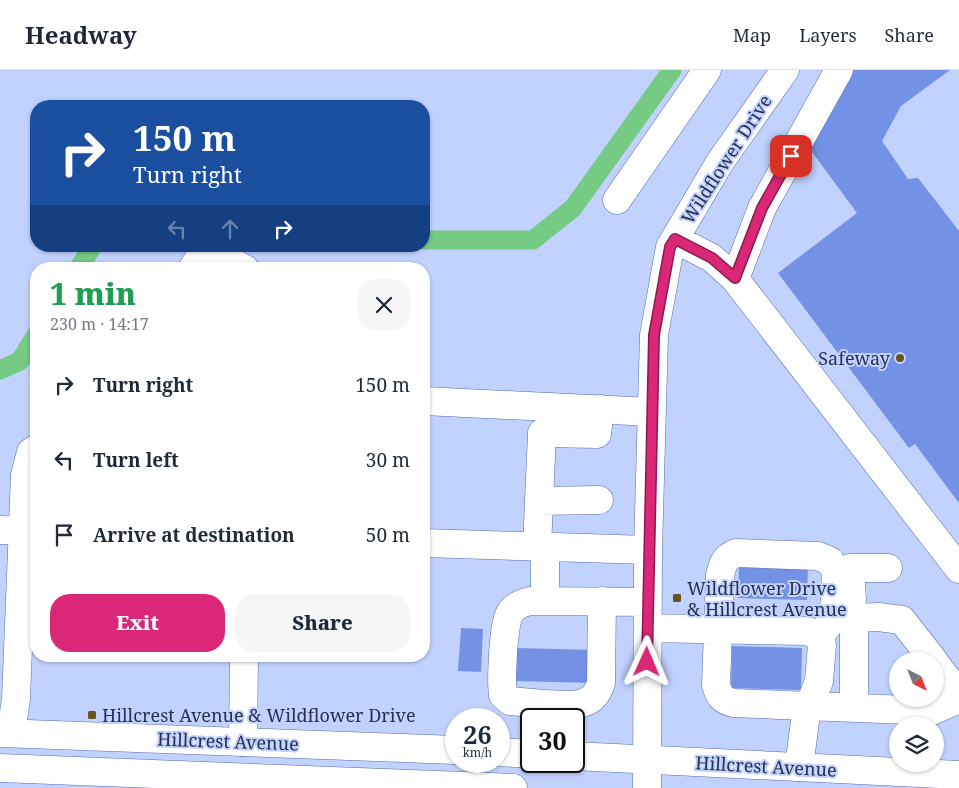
<!DOCTYPE html>
<meta charset="utf-8">
<style>
body{margin:0;font-family:"Noto Serif",serif;background:#f6f6f7;color:#1f2937;height:100vh;display:flex;flex-direction:column;font-size:19px;white-space:nowrap}
*{box-sizing:border-box;margin:0}
p{font-size:16px;color:#747a83}
.icon{flex:none;width:28px;height:28px;fill:none;stroke:currentColor;stroke-width:2;stroke-linecap:round;stroke-linejoin:round}
.map{position:relative;flex:1;overflow:hidden}
.sheet{position:absolute;left:30px;top:192px;width:400px;height:400px;display:flex;flex-direction:column;background:#fff;border-radius:20px;box-shadow:0 1px 4px #0004}
.sheet>*{flex:none}
.guide{position:absolute;left:30px;top:30px;width:400px;height:152px;border-radius:20px;box-shadow:0 1px 4px #0004;background:#1a4fa0;color:#fff;overflow:hidden}
.needle{width:32px;rotate:138deg}
.controls{position:absolute;left:889px;top:582px;display:grid;gap:10px}
.controls a{display:grid;place-items:center;width:55px;height:55px;border-radius:50%;background:#fff;box-shadow:0 1px 4px #0004;font-size:25px}
.speed{position:absolute;left:445px;top:638px;display:flex;gap:10px;font-size:25px;font-weight:700;text-align:center}
.speed>*{display:grid;place-content:center;width:65px;height:65px;border-radius:50%;background:#fff;box-shadow:0 1px 4px #0004;line-height:1}
.speed small{font-size:12px;font-weight:400}
.speed .limit{border:2px solid #111;border-radius:8px;background:#fff;color:#111}
.pin{position:absolute;display:grid;place-items:center;width:42px;height:42px;color:#fff;margin:-21px;border-radius:10px;box-shadow:0 2px 8px #0006}
.me{position:absolute;width:55px;margin:-28px;rotate:1deg;stroke-linejoin:round;filter:drop-shadow(0 0 4px #0008)}
.turn{display:flex;align-items:center;gap:18px;height:105px;padding:0 20px;font-size:22px}
.turn .icon{width:65px;height:65px;stroke-width:2.5}
.turn b{display:block;font-size:35px;line-height:42px}
.lanes{display:flex;align-items:center;height:48px;padding:0 20px;background:#0003;justify-content:center;gap:25px;direction:ltr}
.lanes .off{opacity:.35}
.round{display:grid;place-items:center;flex:none;width:52px;height:52px;border-radius:20px;background:#f6f6f7}
.summary{display:flex;align-items:center;justify-content:space-between;height:85px;padding:0 20px}
h1{font-size:30px;font-weight:800;line-height:38px;color:#1e9e55}
.primary-button{display:flex;gap:10px;margin-top:auto;padding:10px 20px}
.primary-button a{flex:1;height:58px;border-radius:20px;background:#db2777;color:#fff;font-size:20px;font-weight:800;line-height:58px;text-align:center}
.primary-button a+a{background:#f6f6f7;color:#1f2937}
ul{padding:0;list-style:none}
li{display:flex;align-items:center;gap:15px;height:75px;padding:0 20px}
li div{flex:1}
li b{display:block;font-size:19px}
li em{font-style:normal}
header{display:flex;align-items:center;gap:30px;box-sizing:border-box;height:70px;padding:0 25px;background:#fff;border-bottom:1px solid #e0e1e3}
header strong{font-size:24px}
nav{display:flex;gap:28px;margin-inline-start:auto;font-size:18px}
.map>svg:first-child{display:block}
</style>
<header>
<strong>Headway</strong>
<nav><a>Map</a><a>Layers</a><a>Share</a></nav>
</header>
<div class="map">
<svg width="959" height="718" viewBox="0 0 959 718">
<rect width="100%" height="100%" fill="#c1d2ff"/>
<g fill="none" stroke-linecap="round" stroke-linejoin="round">
<path stroke="#75ca84" stroke-width="19" d="M424,170H533L573,138L672,0
M78,199L93,176
M0,300L20,291L36,265"/>
</g>
<path fill="#7492e5" d="M845,0H950L901,36L882,71L908,109L918,108L959,161V433L915,374L909,378L778,203L857,143L809,78Z
M739,494H808L807,530L738,528Z
M461,558L483,559L481,602L458,601Z
M732,576L802,578L801,620L731,618Z
M516,578L594,580L593,613L515,611Z"/>
<g fill="none" stroke-linecap="round" stroke-linejoin="round">
<g stroke="#546bad" stroke-width="29">
<path id="minor" d="M617,130L707,0
M675,169L712,188L735,209L959,499
M192,199L198,190L206,183L221,186L245,199
M735,209L762,138L839,0
M424,331L652,342
M539,431L599,430
M0,460L36,461
M424,473L648,480
M537,477L542,363L597,364L600,339
M545,477V530
M852,530L850,498H888
M648,558L808,561L819,567L822,575L819,611L806,644L799,697
M819,567L830,553L834,543L836,502L830,491L818,486L736,483C725,487 722,495 720,506L716,615C719,626 723,631 734,633L932,641L959,629
M935,593L959,624
M544,634C567,634 593,641 601,613L602,531
M854,638V548L878,547L902,550L934,591
M542,649L544,634L510,631L503,625C501,612 503,552 510,543C514,536 522,533 530,531L648,532
M11,663L16,629L25,405L31,382L36,379
M243,672L244,586
M647,718L648,480L654,265L670,177L720,92L785,0"/>
</g>
<g stroke="#546bad" stroke-width="29">
<path id="major" d="M0,663L456,680
M499,682L531,684
M574,686L959,705
M0,698L513,718"/>
</g>
<use href="#minor" stroke="#fff" stroke-width="28"/>
<use href="#major" stroke="#fff" stroke-width="28"/>
</g>
<g fill="none" stroke-linecap="round" stroke-linejoin="round">
<g stroke="#8e194d" stroke-width="12">
<path id="route" d="M647,592L654,265L670,177L675,169L712,188L735,208L762,138L791,86"/>
</g>
<use href="#route" stroke="#db2777" stroke-width="9"/>
</g>
<g fill="#685423" stroke="#c1d2ff" stroke-width="2">
<circle cx="900" cy="288" r="5"/>
<rect x="672" y="523" width="10" height="10" rx="2.5"/>
<rect x="87" y="640" width="10" height="10" rx="2.5"/>
</g>
<g text-anchor="middle" dominant-baseline="central" stroke-width="4" stroke-linejoin="round" paint-order="stroke">
<g font-size="18" fill="#27314e" stroke="#c1d2ff">
<text transform="translate(726 89) rotate(-57)">Wildflower Drive</text>
<text transform="translate(228 671) rotate(2)">Hillcrest Avenue</text>
<text transform="translate(766 696) rotate(3)">Hillcrest Avenue</text>
</g>
<g font-size="18" fill="#27314e" stroke="#c1d2ff" text-anchor="start">
<text x="890" y="288" text-anchor="end">Safeway</text>
<text x="687" y="518">Wildflower Drive<tspan x="687" dy="21">&amp; Hillcrest Avenue</tspan></text>
<text x="102" y="645">Hillcrest Avenue &amp; Wildflower Drive</text>
</g>
</g>
</svg>
<div class="controls">
<a><svg class="needle" viewBox="-14 -14 28 28"><path d="M0-13l5 13h-10z" fill="#e53935"/><path d="M0 13l5-13h-10z" fill="#747a83"/></svg></a>
<a><svg class="icon" aria-label="layers" viewBox="0 0 24 24"><path d="M12 4l9 5-9 5-9-5zM3 14l9 5 9-5"/></svg></a>
</div>
<div class="speed"><div>26<small>km/h</small></div><div class="limit">30</div></div>
<div class="pin" style="left:791px;top:86px;background:#d93025"><svg class="icon" aria-label="arrive" viewBox="0 0 24 24"><path d="M6 21V4h12l-3 4 3 4H6"/></svg></div>
<svg class="me" style="left:647px;top:592px" viewBox="-20 -20 40 40"><path d="M0-17L14 15 0 8-14 15z" fill="#db2777" stroke="#fff" stroke-width="4"/></svg>
<div class="guide">
<div class="turn"><svg class="icon" aria-label="right" viewBox="0 0 24 24"><path d="M7 20v-9h11M14 6l5 5-5 5"/></svg><div><b>150 m</b>Turn right</div></div>
<div class="lanes"><svg class="icon off" aria-label="left" viewBox="0 0 24 24"><path d="M17 20v-9H6M10 6l-5 5 5 5"/></svg><svg class="icon off" aria-label="ahead" viewBox="0 0 24 24"><path d="M12 20V5M6 11l6-6 6 6"/></svg><svg class="icon" aria-label="right" viewBox="0 0 24 24"><path d="M7 20v-9h11M14 6l5 5-5 5"/></svg></div>
</div>
<section class="sheet">
<div class="summary"><div><h1>1 min</h1><p>230 m · 14:17</p></div><a class="round"><svg class="icon" aria-label="close" viewBox="0 0 24 24"><path d="M6 6l12 12M18 6L6 18"/></svg></a></div>
<ul>
<li><svg class="icon" aria-label="right" viewBox="0 0 24 24"><path d="M7 20v-9h11M14 6l5 5-5 5"/></svg><div><b>Turn right</b></div><em>150 m</em></li>
<li><svg class="icon" aria-label="left" viewBox="0 0 24 24"><path d="M17 20v-9H6M10 6l-5 5 5 5"/></svg><div><b>Turn left</b></div><em>30 m</em></li>
<li><svg class="icon" aria-label="arrive" viewBox="0 0 24 24"><path d="M6 21V4h12l-3 4 3 4H6"/></svg><div><b>Arrive at destination</b></div><em>50 m</em></li>
</ul>
<div class="primary-button"><a>Exit</a><a>Share</a></div>
</section>
</div>
